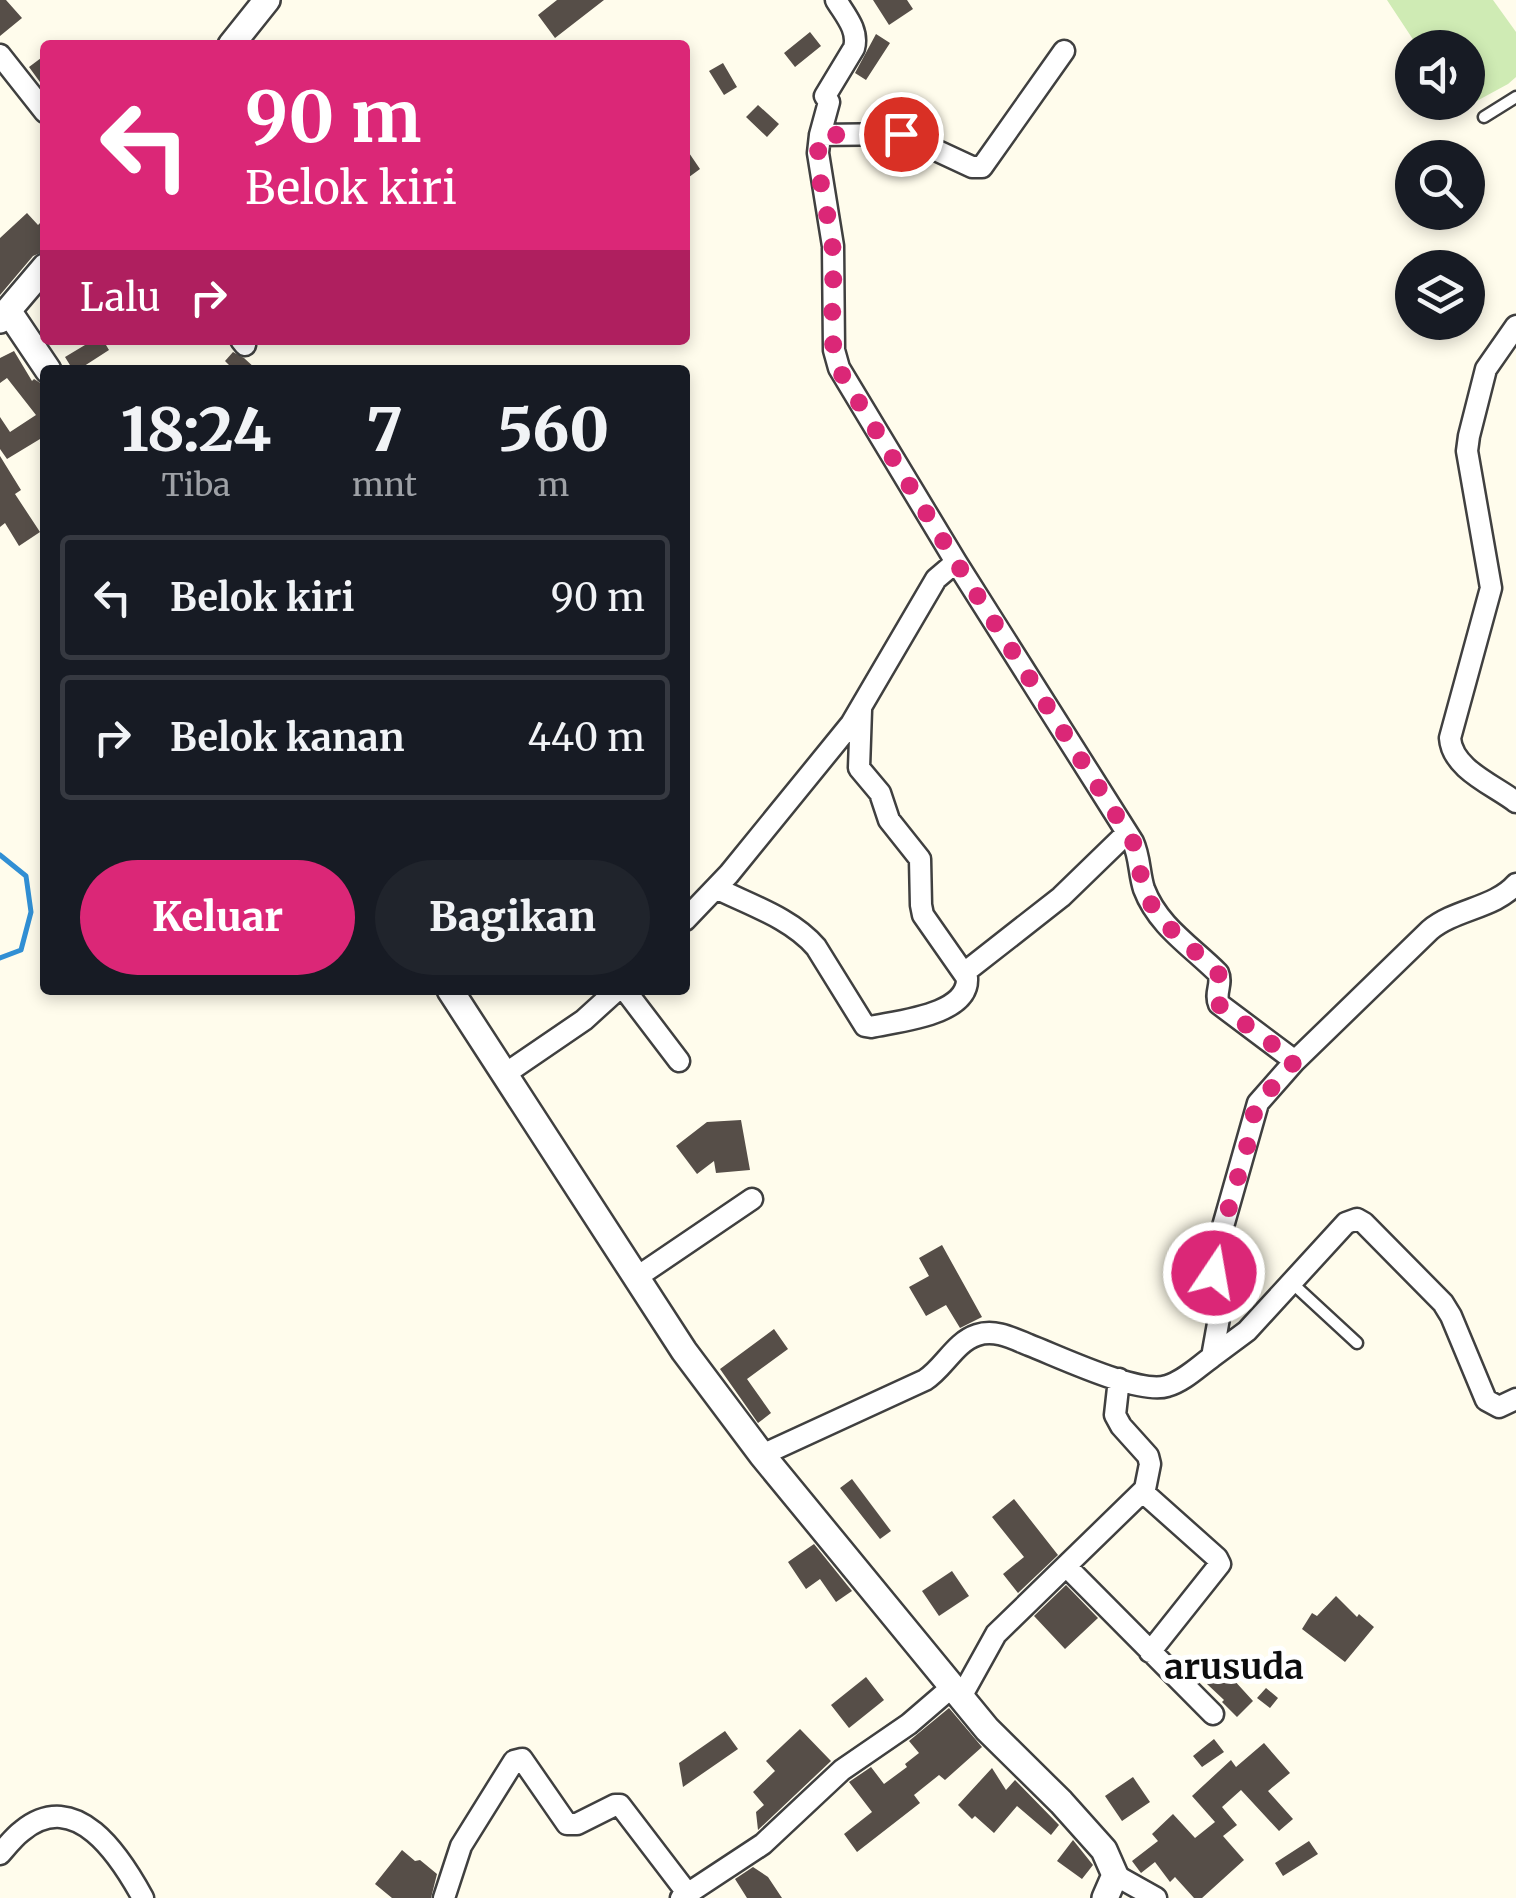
<!DOCTYPE html>
<html lang="id">
<style>
body{margin:0;font-family:Merriweather,serif;background:#20242c;color:#f1f3f6;height:100vh;display:flex;flex-direction:column;font-size:38px;white-space:nowrap}
*{box-sizing:border-box;margin:0}
p{font-size:32px;color:#9ea1a6}
.icon{flex:none;width:55px;height:55px;fill:none;stroke:currentColor;stroke-width:2;stroke-linecap:round;stroke-linejoin:round}
.map{position:relative;flex:1;overflow:hidden}
.drawer{position:absolute;left:40px;top:365px;width:650px;height:630px;display:flex;flex-direction:column;background:#171b24;border-radius:10px;box-shadow:0 5px 15px #0003}
.drawer>*{flex:none}
.guide{position:absolute;left:40px;top:40px;width:650px;height:305px;border-radius:10px;box-shadow:0 5px 15px #0003;background:#db2777;color:#fff;overflow:hidden}
.fabs{position:absolute;left:1395px;top:30px;display:grid;gap:20px}
.fabs a{display:grid;place-items:center;width:90px;height:90px;border-radius:50%;background:#171b24;box-shadow:0 5px 15px #0003;font-size:50px}
.pin{position:absolute;display:grid;place-items:center;width:85px;height:85px;color:#fff;margin:-42px;border:5px solid #fff;border-radius:50%;box-shadow:0 2px 10px #0007}
.me{position:absolute;width:110px;margin:-55px;rotate:12deg;stroke-linejoin:round;filter:drop-shadow(0 0 8px #0008)}
.turn{display:flex;align-items:center;gap:35px;height:210px;padding:0 40px;font-size:45px}
.turn .icon{width:130px;height:130px;stroke-width:2.5}
.turn b{display:block;font-size:70px;line-height:85px}
.then{display:flex;align-items:center;height:95px;padding:0 40px;background:#0003;gap:20px;font-size:38px}
.eta{display:flex;justify-content:space-evenly;align-items:center;height:170px;text-align:center}
.eta b{font-size:60px;font-weight:800;line-height:70px}
.button{display:flex;gap:20px;margin-top:auto;padding:20px 40px}
.button a{flex:1;height:115px;border-radius:60px;background:#db2777;color:#fff;font-size:40px;font-weight:800;line-height:115px;text-align:center}
.button a+a{background:#20242c;color:#f1f3f6}
ul{padding:0;list-style:none}
li{display:flex;align-items:center;gap:30px;height:125px;margin:0 20px 15px;padding:0 20px;border:5px solid #363941;border-radius:10px}
li div{flex:1}
li b{display:block;font-size:38px}
li em{font-style:normal}
.map>svg:first-child{display:block}
</style>
<div class="map">
<svg width="1516" height="1898" viewBox="0 0 1516 1898">
<rect width="100%" height="100%" fill="#fffcec"/>
<path fill="#cfebb4" d="M1387,0H1493L1516,32V77L1508,84L1473,103L1468,90V48L1418,47Z"/>
<g fill="none" stroke-linecap="round" stroke-linejoin="round">
<path stroke="#318fd4" stroke-width="5" d="M0,855L26,876L31,912L21,950L0,958"/>
</g>
<path fill="#564e48" d="M0,0H6L22,18L0,36Z
M557,0H604L555,38L538,15Z
M873,0H907L913,9L889,25Z
M810,32L821,46L795,67L784,53Z
M876,34L890,43L866,80L855,73Z
M45,55V89L29,67Z
M723,63L737,87L724,95L709,71Z
M758,105L779,124L767,137L746,117Z
M685,147L700,169L685,180Z
M27,213L38,225L45,218V251L33,256L0,295V238Z
M81,340H103L109,350L78,370H73L65,357L85,345Z
M14,351L32,381L34,379L45,386V436L7,459L0,449V417L10,432L36,415L7,378L0,383V358Z
M233,352L244,358L257,370H234L225,361Z
M0,456L21,490L15,494L40,532L19,546L5,523L0,527Z
M741,1120L750,1170L716,1173L714,1161L697,1174L676,1146L707,1122Z
M942,1245L982,1317L960,1328L946,1305L926,1316L909,1287L929,1276L919,1258Z
M774,1329L788,1349L747,1379L771,1413L758,1423L720,1369Z
M852,1479L891,1531L880,1539L840,1488Z
M1014,1499L1058,1555L1018,1593L1003,1574L1024,1557L992,1517Z
M814,1544L852,1591L836,1602L820,1579L806,1589L788,1562Z
M952,1571L969,1596L939,1616L922,1591Z
M1066,1585L1098,1618L1065,1649L1034,1616Z
M1336,1596L1357,1617L1359,1614L1374,1627L1345,1662L1302,1629L1312,1613L1317,1616Z
M1223,1668L1253,1701L1237,1717L1222,1702L1224,1700L1207,1684Z
M866,1677L884,1700L849,1728L831,1705Z
M1266,1688L1278,1698L1270,1708L1257,1698Z
M949,1708L982,1747L945,1780L939,1775L914,1795L920,1803L857,1852L844,1834L872,1812L849,1782L871,1767L884,1784L907,1767L905,1764L919,1753L909,1741Z
M800,1729L831,1761L758,1830L756,1812L764,1805L753,1792L775,1771L766,1761Z
M725,1731L738,1749L683,1787L679,1763Z
M1214,1739L1224,1752L1202,1767L1193,1756Z
M1264,1743L1290,1773L1268,1791L1293,1819L1279,1831L1241,1790L1222,1807L1237,1825L1223,1836L1244,1860L1202,1898H1194L1175,1877L1170,1882L1155,1862L1141,1873L1132,1861L1158,1841L1152,1834L1173,1814L1195,1838L1215,1822L1192,1796L1231,1760L1236,1767Z
M992,1768L1006,1790L1015,1780L1059,1825L1051,1835L1017,1806L994,1833L975,1816L972,1819L958,1805Z
M1133,1777L1150,1802L1122,1821L1105,1796Z
M1073,1840L1093,1865L1082,1879L1057,1861Z
M1309,1841L1318,1854L1283,1876L1275,1863Z
M402,1850L415,1861L420,1860L437,1874L431,1898H392L375,1884Z
M753,1867L768,1877L782,1898H747L735,1879Z"/>
<g fill="none" stroke-linecap="round" stroke-linejoin="round">
<g stroke="#404040" stroke-width="15">
<path id="service" d="M1484,117L1516,97
M1292,1283L1357,1343"/>
</g>
<g stroke="#404040" stroke-width="25">
<path id="minor" d="M836,0C845,15 859,30 854,48L825,96L829,102L820,135L818,153L833,246L834,350L839,368L956,562L1133,842C1140,857 1139,874 1144,889C1158,926 1191,946 1218,973C1223,984 1214,993 1219,1004L1295,1061
M0,55L45,112
M820,135L901,134L972,167H982L1064,51
M1516,326L1486,369L1469,436L1467,451L1491,588L1450,738C1452,769 1494,785 1516,802
M241,340L245,345
M716,888C750,905 791,918 816,947L865,1026L871,1027C898,1021 969,1015 967,978L923,915L921,905L920,859L889,820L880,793L859,768L861,710
M685,920L729,874L851,724L936,579L956,562
M964,973L1061,897L1127,833
M625,990L679,1061
M505,1074L584,1020L617,990
M637,1277L752,1199
M1212,1357L1247,1331L1346,1223L1357,1219L1364,1223L1443,1303L1451,1316L1486,1400L1499,1407L1516,1399
M762,1455L925,1380C944,1368 955,1342 977,1335C995,1329 1012,1338 1029,1345C1058,1356 1139,1395 1167,1386C1184,1381 1198,1367 1212,1357L1221,1307L1214,1273V1258L1258,1103L1295,1061L1430,930C1455,909 1495,908 1516,884
M1143,1492L1217,1558L1220,1564L1150,1652
M1066,1566L1213,1714
M961,1697L996,1634L1145,1489L1150,1464L1148,1456L1121,1426L1115,1415L1119,1379
M0,1854C7,1846 14,1837 22,1831C76,1787 120,1856 143,1898
M1115,1875L1156,1898
M444,1898L461,1846L514,1761L522,1759L567,1824H577L615,1805H620L688,1894
M681,1898L763,1844L842,1770L909,1724L952,1687"/>
</g>
<g stroke="#404040" stroke-width="30">
<path id="tertiary" d="M231,45L267,0
M9,312L48,370
M0,320L45,267
M450,990L684,1351L762,1455L987,1729L1061,1802L1104,1850L1115,1875L1105,1898"/>
</g>
<use href="#service" stroke="#fff" stroke-width="10"/>
<use href="#minor" stroke="#fff" stroke-width="20"/>
<use href="#tertiary" stroke="#fff" stroke-width="25"/>
</g>
<g fill="none" stroke-linecap="round" stroke-linejoin="round">
<path stroke="#db2777" stroke-width="18" stroke-dasharray="0 32.4" d="M901,134L820,135C813,170 828,208 832,243C837,281 826,333 838,368L956,562L1133,842C1140,857 1139,874 1144,889C1158,926 1192,946 1218,973C1223,984 1215,993 1218,1004L1295,1061L1255,1107L1251,1133L1214,1258V1273"/>
</g>
<g text-anchor="middle" dominant-baseline="central" stroke-width="10" stroke-linejoin="round" paint-order="stroke">
<g font-size="35" font-weight="bold" fill="#0d0d0d" stroke="#fff">
<text x="1234" y="1667">arusuda</text>
</g>
</g>
</svg>
<div class="fabs">
<a><svg class="icon" aria-label="sound" viewBox="0 0 24 24"><path d="M4 9h4l5-4v14l-5-4H4zM17 9q2 3 0 6"/></svg></a>
<a><svg class="icon" aria-label="search" viewBox="0 0 24 24"><circle cx="10" cy="10" r="6"/><path d="M15 15l6 6"/></svg></a>
<a><svg class="icon" aria-label="layers" viewBox="0 0 24 24"><path d="M12 4l9 5-9 5-9-5zM3 14l9 5 9-5"/></svg></a>
</div>
<div class="pin" style="left:901px;top:134px;background:#d93025"><svg class="icon" aria-label="arrive" viewBox="0 0 24 24"><path d="M6 21V4h12l-3 4 3 4H6"/></svg></div>
<svg class="me" style="left:1214px;top:1273px" viewBox="-20 -20 40 40"><circle r="17" fill="#db2777" stroke="#fff" stroke-width="3"/><path d="M0-11L8 9 0 5-8 9z" fill="#fff"/></svg>
<div class="guide">
<div class="turn"><svg class="icon" aria-label="left" viewBox="0 0 24 24"><path d="M17 20v-9H6M10 6l-5 5 5 5"/></svg><div><b>90 m</b>Belok kiri</div></div>
<div class="then">Lalu<svg class="icon" aria-label="right" viewBox="0 0 24 24"><path d="M7 20v-9h11M14 6l5 5-5 5"/></svg></div>
</div>
<section class="drawer">
<div class="eta">
<div><b>18:24</b><p>Tiba</p></div>
<div><b>7</b><p>mnt</p></div>
<div><b>560</b><p>m</p></div>
</div>
<ul>
<li><svg class="icon" aria-label="left" viewBox="0 0 24 24"><path d="M17 20v-9H6M10 6l-5 5 5 5"/></svg><div><b>Belok kiri</b></div><em>90 m</em></li>
<li><svg class="icon" aria-label="right" viewBox="0 0 24 24"><path d="M7 20v-9h11M14 6l5 5-5 5"/></svg><div><b>Belok kanan</b></div><em>440 m</em></li>
</ul>
<div class="button"><a>Keluar</a><a>Bagikan</a></div>
</section>
</div>
